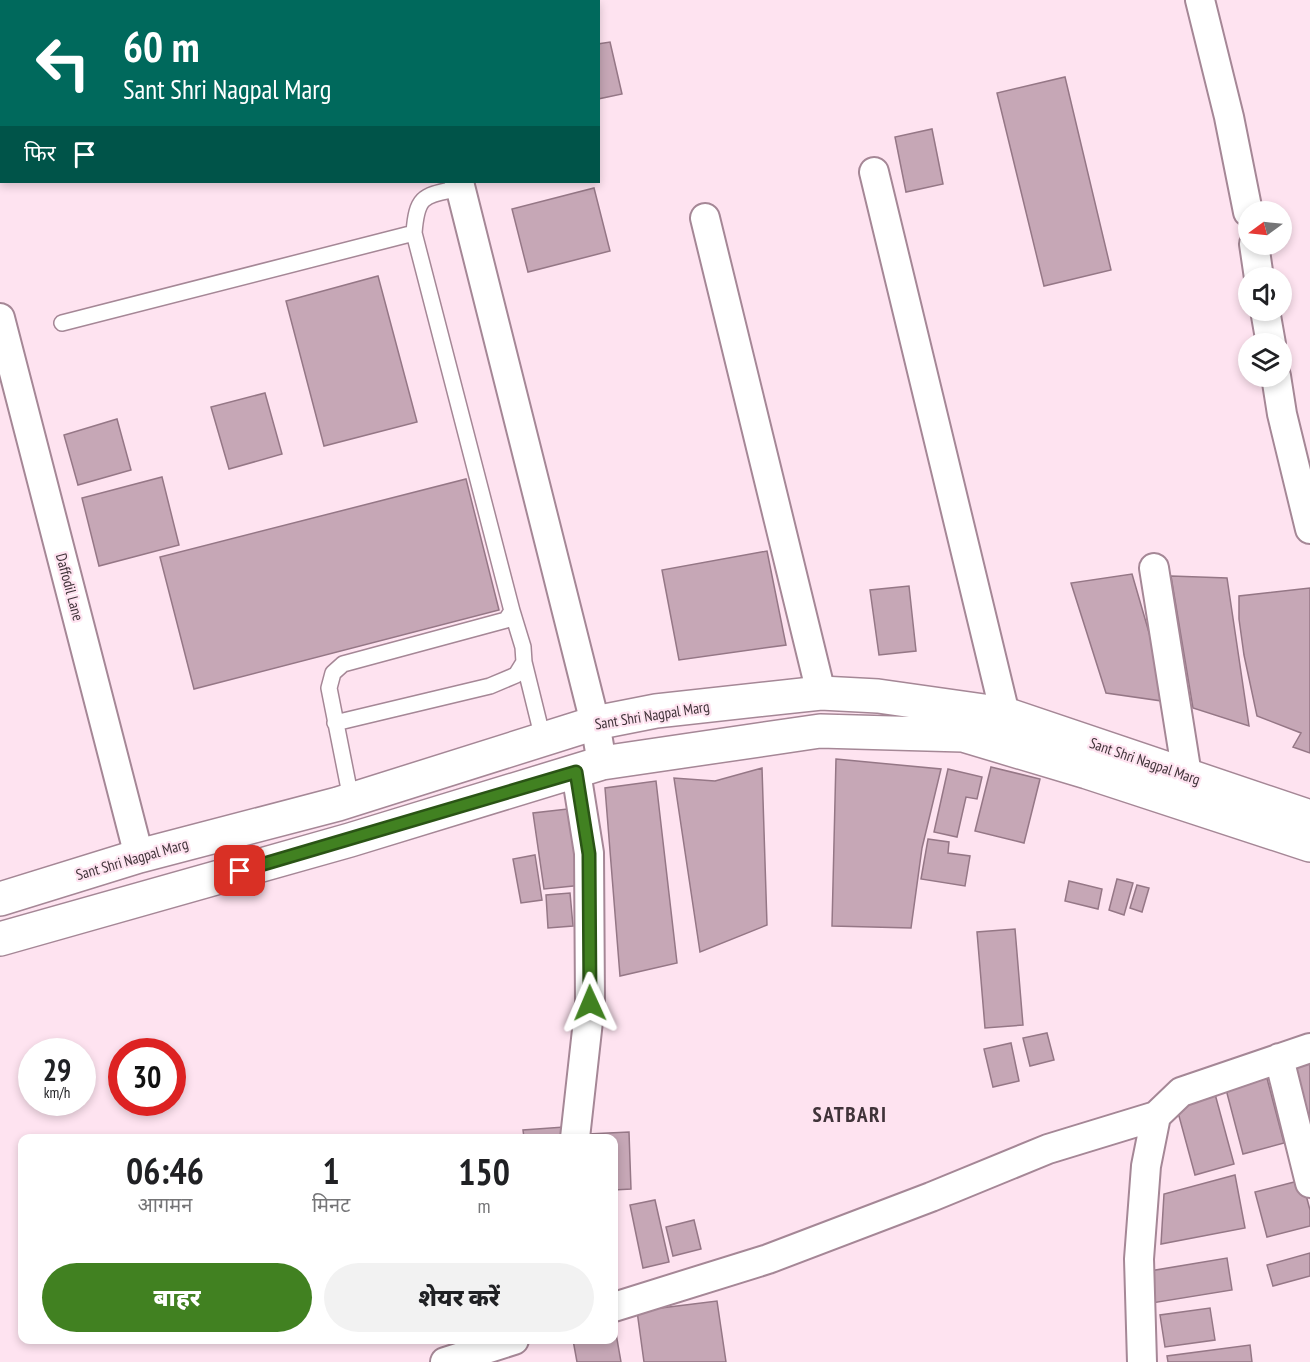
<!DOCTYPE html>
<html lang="hi">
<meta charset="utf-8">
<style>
body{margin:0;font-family:"PT Sans Narrow","Noto Sans Devanagari",sans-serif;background:#f2f2f2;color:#202124;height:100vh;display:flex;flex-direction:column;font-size:22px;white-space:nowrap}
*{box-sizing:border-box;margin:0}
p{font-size:20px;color:#757577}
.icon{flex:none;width:33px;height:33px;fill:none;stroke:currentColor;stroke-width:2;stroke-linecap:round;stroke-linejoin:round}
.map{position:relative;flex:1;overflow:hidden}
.drawer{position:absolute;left:18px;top:1134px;width:600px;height:210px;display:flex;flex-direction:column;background:#fff;border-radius:12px;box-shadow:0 3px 9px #0003}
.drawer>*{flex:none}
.hud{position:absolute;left:0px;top:0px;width:600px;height:183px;box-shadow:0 3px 9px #0003;background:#00695c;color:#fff;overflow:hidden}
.needle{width:39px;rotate:255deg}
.buttons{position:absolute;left:1238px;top:201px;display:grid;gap:12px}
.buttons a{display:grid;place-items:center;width:54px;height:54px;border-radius:50%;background:#fff;box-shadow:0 3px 9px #0003;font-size:30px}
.speed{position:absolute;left:18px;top:1038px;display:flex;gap:12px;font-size:30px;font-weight:700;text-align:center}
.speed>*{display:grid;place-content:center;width:78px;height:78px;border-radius:50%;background:#fff;box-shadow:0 3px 9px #0003;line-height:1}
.speed small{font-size:15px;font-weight:400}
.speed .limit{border:9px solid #d22;background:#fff;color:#111}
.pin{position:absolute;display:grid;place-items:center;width:51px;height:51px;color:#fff;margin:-26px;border-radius:12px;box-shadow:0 3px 9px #0006}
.me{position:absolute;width:66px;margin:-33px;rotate:359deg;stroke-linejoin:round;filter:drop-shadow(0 0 4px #0008)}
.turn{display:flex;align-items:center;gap:21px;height:126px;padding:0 24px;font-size:27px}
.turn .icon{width:78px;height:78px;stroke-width:2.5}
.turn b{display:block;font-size:42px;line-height:51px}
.then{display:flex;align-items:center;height:57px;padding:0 24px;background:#0003;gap:12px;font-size:22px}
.eta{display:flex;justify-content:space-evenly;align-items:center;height:102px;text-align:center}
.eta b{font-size:36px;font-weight:800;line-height:42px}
.action{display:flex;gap:12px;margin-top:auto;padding:12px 24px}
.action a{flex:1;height:69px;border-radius:36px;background:#418121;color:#fff;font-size:24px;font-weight:800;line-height:69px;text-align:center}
.action a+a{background:#f2f2f2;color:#202124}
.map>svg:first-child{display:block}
</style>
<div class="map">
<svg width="1310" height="1362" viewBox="0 0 1310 1362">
<rect width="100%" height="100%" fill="#fee3f0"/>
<path fill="#c6a7b6" stroke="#957786" stroke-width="1.5" d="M155,0H246V2H155Z
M610,42L622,94L598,99V44Z
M1065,77L1111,270L1044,286L997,93Z
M932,129L943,184L906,192L895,137Z
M594,188L610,251L528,272L512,209Z
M378,276L417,422L324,446L286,301Z
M265,393L282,454L229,469L211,407Z
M117,419L131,470L78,485L64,435Z
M162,477L179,545L99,566L82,498Z
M466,479L499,610L194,689L160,557Z
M767,551L786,645L679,660L662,570Z
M1132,574L1150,636L1162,701L1106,693L1071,583Z
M1171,576L1227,578L1249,726L1193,708Z
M909,586L916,651L879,655L870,590Z
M1310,588V753L1293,747L1301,733L1257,716L1244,655L1239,619V596Z
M836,759L941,769L922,848L911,928L832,926Z
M991,767L1040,779L1024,843L975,831Z
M762,768L767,925L700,952L674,778L715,781Z
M948,769L982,777L977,799L966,797L957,837L934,832Z
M656,781L677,963L620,976L605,788Z
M576,808L583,885L544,889L533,813Z
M928,839L949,842L948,853L970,856L965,886L921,879Z
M535,855L542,900L521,903L513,859Z
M1117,879L1133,883L1124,915L1109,910Z
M1069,881L1102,889L1098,909L1065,901Z
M1137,885L1149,888L1142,912L1130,908Z
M570,893L573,926L548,928L546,895Z
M1015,929L1023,1025L985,1028L977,932Z
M1047,1033L1054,1060L1030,1066L1023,1038Z
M1011,1043L1019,1081L993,1087L984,1049Z
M1310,1052V1126L1283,1059Z
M1264,1067L1284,1143L1243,1154L1223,1078Z
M1215,1094L1234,1164L1195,1175L1176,1105Z
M564,1127V1138H524L523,1130Z
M629,1132L631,1189L614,1190V1138H588V1134Z
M1235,1175L1245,1228L1161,1244L1164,1194Z
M1302,1180L1310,1210V1226L1267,1237L1255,1192Z
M655,1200L669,1262L643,1268L630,1205Z
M694,1220L701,1249L673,1256L666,1227Z
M1310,1253V1276L1273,1286L1267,1265Z
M1227,1258L1232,1290L1152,1303L1150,1271Z
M717,1301L726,1362H644L637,1311Z
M1210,1308L1215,1340L1165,1347L1160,1315Z
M614,1322L621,1362H577L573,1340H614Z
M1250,1345L1252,1362H1168L1167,1356Z"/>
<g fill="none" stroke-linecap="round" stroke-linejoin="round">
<g stroke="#a58796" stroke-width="18">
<path id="service" d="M62,323L414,233
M524,662L543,739
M335,723L490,686L516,675L524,662L523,647L512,611
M351,799L329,688L333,673L343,664L506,620L512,611L414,233C417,194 424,196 460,188"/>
</g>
<g stroke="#a58796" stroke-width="32">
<path id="minor" d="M415,0V2
M1200,0L1229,117L1248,212
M874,172L1005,714
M459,182L595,723L602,763
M705,218L821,693
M1254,244L1259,278
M1265,310L1271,344
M0,318L139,856
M1276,376L1282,414L1310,529
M1154,568L1187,775
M1279,1058L1310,1183
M575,1138L590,1003L589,853L576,772
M614,1307L768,1259L931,1197L1048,1149L1156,1116
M445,1362L514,1340
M1142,1362L1139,1259L1146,1166L1156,1116L1181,1092L1310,1048"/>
</g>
<g stroke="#a58796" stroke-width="36">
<path id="secondary" d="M0,899L139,856L338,804L595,723L656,711L821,693L878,696L1005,714L1310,817
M0,939L350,840L602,763L820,731L963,735L1087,772L1310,845"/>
</g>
<use href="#service" stroke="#fff" stroke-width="15"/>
<use href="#minor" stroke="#fff" stroke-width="28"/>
<use href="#secondary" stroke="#fff" stroke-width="33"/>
</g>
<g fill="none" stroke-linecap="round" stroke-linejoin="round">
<g stroke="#2a5415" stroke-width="15">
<path id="route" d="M240,871L576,772L589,854L590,1003"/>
</g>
<use href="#route" stroke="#418121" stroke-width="10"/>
</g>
<g text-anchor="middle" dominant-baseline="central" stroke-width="4.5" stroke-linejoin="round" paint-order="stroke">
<g font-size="15" fill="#403339" stroke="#fee3f0">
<text transform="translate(70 587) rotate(75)">Daffodil Lane</text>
<text transform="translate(652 715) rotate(-9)">Sant Shri Nagpal Marg</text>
<text transform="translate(1145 761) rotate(19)">Sant Shri Nagpal Marg</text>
<text transform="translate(132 859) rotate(-16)">Sant Shri Nagpal Marg</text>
</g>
<g font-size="21" font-weight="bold" letter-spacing="1.5" fill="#403339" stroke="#fee3f0">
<text x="850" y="1114">SATBARI</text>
</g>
</g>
</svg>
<div class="buttons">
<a><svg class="needle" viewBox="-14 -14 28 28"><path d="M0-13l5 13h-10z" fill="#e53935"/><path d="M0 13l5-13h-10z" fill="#757577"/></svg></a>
<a><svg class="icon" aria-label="sound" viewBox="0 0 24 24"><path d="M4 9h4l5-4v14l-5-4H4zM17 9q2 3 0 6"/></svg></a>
<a><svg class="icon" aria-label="layers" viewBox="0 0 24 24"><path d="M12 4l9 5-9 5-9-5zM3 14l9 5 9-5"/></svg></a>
</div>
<div class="speed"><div>29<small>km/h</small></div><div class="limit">30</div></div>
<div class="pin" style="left:240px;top:871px;background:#d93025"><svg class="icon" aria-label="arrive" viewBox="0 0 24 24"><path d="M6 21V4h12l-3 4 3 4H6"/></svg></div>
<svg class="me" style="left:590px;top:1003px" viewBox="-20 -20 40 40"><path d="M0-17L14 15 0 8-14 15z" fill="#418121" stroke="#fff" stroke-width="4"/></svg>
<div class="hud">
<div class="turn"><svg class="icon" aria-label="left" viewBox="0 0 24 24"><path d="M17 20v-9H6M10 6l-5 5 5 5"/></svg><div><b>60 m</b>Sant Shri Nagpal Marg</div></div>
<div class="then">फिर<svg class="icon" aria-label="arrive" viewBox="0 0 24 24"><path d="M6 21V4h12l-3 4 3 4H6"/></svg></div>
</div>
<section class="drawer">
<div class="eta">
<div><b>06:46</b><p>आगमन</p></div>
<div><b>1</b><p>मिनट</p></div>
<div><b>150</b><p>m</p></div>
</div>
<div class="action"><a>बाहर</a><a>शेयर करें</a></div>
</section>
</div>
